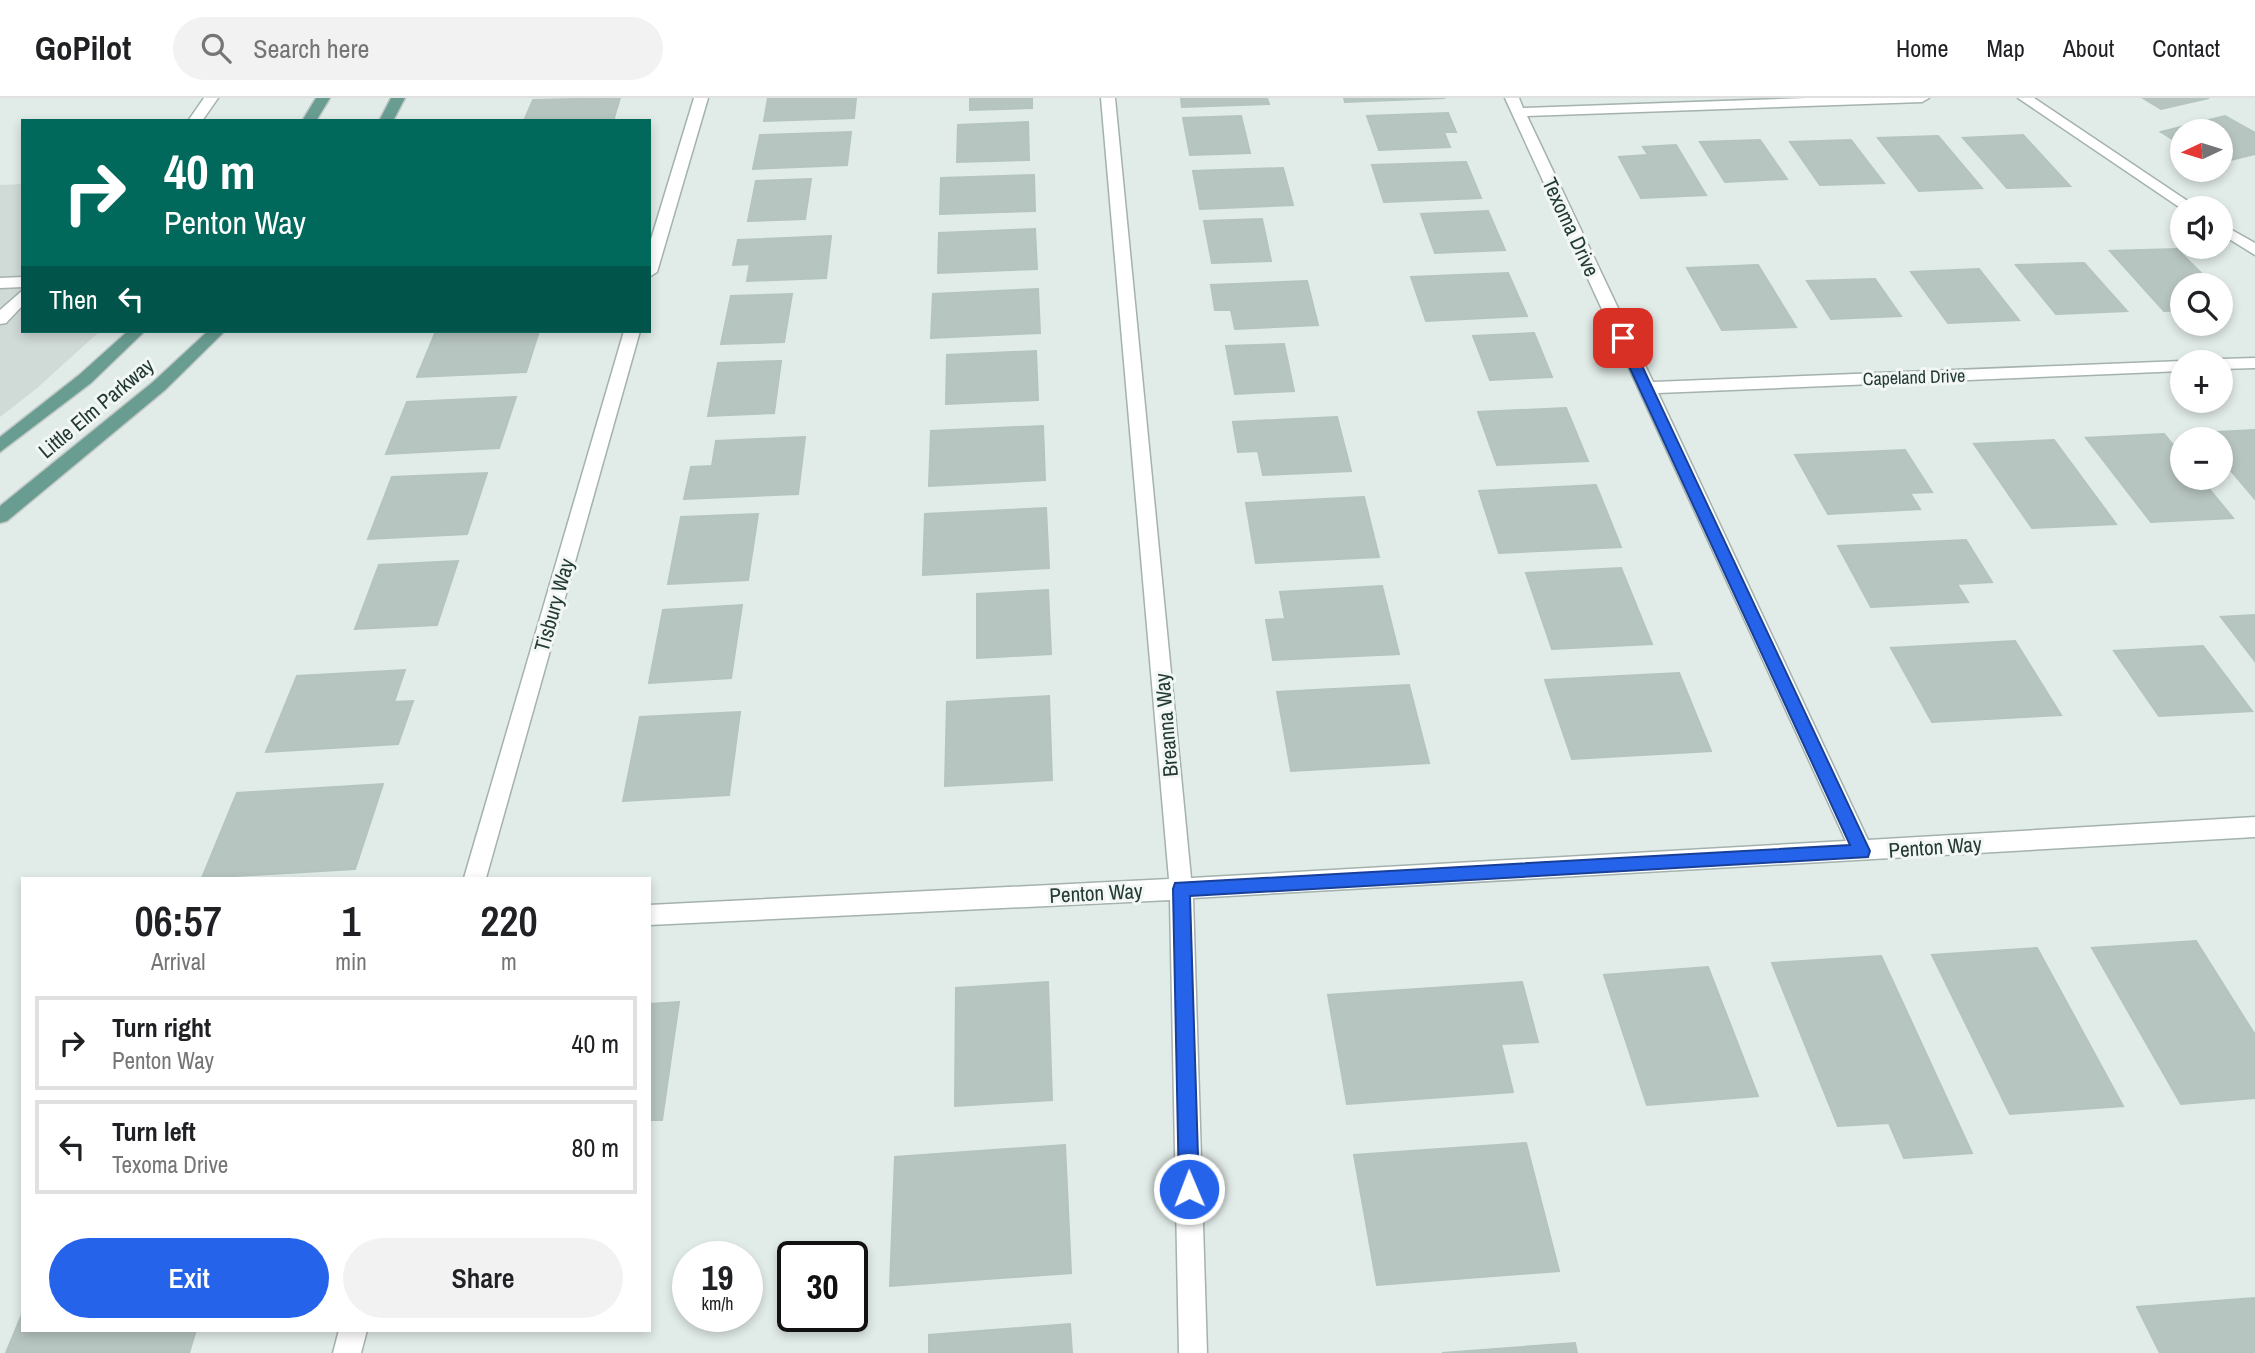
<!DOCTYPE html>
<meta charset="utf-8">
<style>
body{margin:0;font-family:"Archivo Narrow",sans-serif;background:#f2f2f2;color:#202124;height:100vh;display:flex;flex-direction:column;font-size:26px;white-space:nowrap}
*{box-sizing:border-box;margin:0}
p{font-size:23px;color:#757577}
.icon{flex:none;width:38px;height:38px;fill:none;stroke:currentColor;stroke-width:2;stroke-linecap:round;stroke-linejoin:round}
.map{position:relative;flex:1;overflow:hidden}
.drawer{position:absolute;left:21px;top:779px;width:630px;height:455px;display:flex;flex-direction:column;background:#fff;border-radius:0px;box-shadow:0 4px 10px #0003}
.drawer>*{flex:none}
.guide{position:absolute;left:21px;top:21px;width:630px;height:214px;border-radius:0px;box-shadow:0 4px 10px #0003;background:#00695c;color:#fff;overflow:hidden}
.needle{width:46px;rotate:266deg}
.controls{position:absolute;left:2170px;top:21px;display:grid;gap:14px}
.controls a{display:grid;place-items:center;width:63px;height:63px;border-radius:50%;background:#fff;box-shadow:0 4px 10px #0003;font-size:35px}
.speed{position:absolute;left:672px;top:1143px;display:flex;gap:14px;font-size:35px;font-weight:700;text-align:center}
.speed>*{display:grid;place-content:center;width:91px;height:91px;border-radius:50%;background:#fff;box-shadow:0 4px 10px #0003;line-height:1}
.speed small{font-size:18px;font-weight:400}
.speed .limit{border:4px solid #111;border-radius:10px;background:#fff;color:#111}
.pin{position:absolute;display:grid;place-items:center;width:60px;height:60px;color:#fff;margin:-30px;border-radius:14px;box-shadow:0 4px 10px #0006}
.me{position:absolute;width:77px;margin:-38px;rotate:359deg;stroke-linejoin:round;filter:drop-shadow(0 0 5px #0008)}
.turn{display:flex;align-items:center;gap:24px;height:147px;padding:0 28px;font-size:32px}
.turn .icon{width:91px;height:91px;stroke-width:2.5}
.turn b{display:block;font-size:49px;line-height:60px}
.then{display:flex;align-items:center;height:66px;padding:0 28px;background:#0003;gap:14px;font-size:26px}
.eta{display:flex;justify-content:space-evenly;align-items:center;height:119px;text-align:center}
.eta b{font-size:42px;font-weight:600;line-height:49px}
.action{display:flex;gap:14px;margin-top:auto;padding:14px 28px}
.action a{flex:1;height:80px;border-radius:42px;background:#2563eb;color:#fff;font-size:28px;font-weight:600;line-height:80px;text-align:center}
.action a+a{background:#f2f2f2;color:#202124}
ul{padding:0;list-style:none}
li{display:flex;align-items:center;gap:21px;height:94px;margin:0 14px 10px;padding:0 14px;border:4px solid #e0e0e0;border-radius:0px}
li div{flex:1}
li b{display:block;font-size:26px}
li em{font-style:normal}
header{display:flex;align-items:center;gap:42px;box-sizing:border-box;height:98px;padding:0 35px;background:#fff;border-bottom:2px solid #e0e0e0}
header strong{font-size:33px}
nav{display:flex;gap:38px;margin-inline-start:auto;font-size:24px}
.search{width:490px;height:63px;background:#f2f2f2;display:flex;align-items:center;gap:18px;box-sizing:border-box;padding:0 24px;border-radius:38px;color:#757577;font-size:26px}
.map>svg:first-child{display:block}
</style>
<header>
<strong>GoPilot</strong>
<div class="search"><svg class="icon" aria-label="search" viewBox="0 0 24 24"><circle cx="10" cy="10" r="6"/><path d="M15 15l6 6"/></svg>Search here</div>
<nav><a>Home</a><a>Map</a><a>About</a><a>Contact</a></nav>
</header>
<div class="map">
<svg width="2255" height="1255" viewBox="0 0 2255 1255">
<rect width="100%" height="100%" fill="#e1ebe7"/>
<path fill="#d0dad6" d="M23,86V233H100L36,291L0,319V87Z"/>
<path fill="#b7c5c0" stroke="#b4c4be" stroke-width="2" d="M620,0L613,23H524L533,2Z
M768,0H856L854,20L764,23Z
M970,0H1032V10L970,12Z
M1181,0H1267L1269,6L1182,9Z
M1344,0H1445L1345,4Z
M2143,0H2209L2161,11Z
M1448,15L1456,34H1444L1450,49L1379,52L1367,18Z
M1241,18L1250,55L1190,57L1183,20Z
M2225,18L2255,35V56L2227,63L2221,59V33H2182V47L2161,34Z
M1028,24L1029,62L957,64L958,27Z
M851,34L847,67L753,71L760,37Z
M2023,37L2070,88L2007,90L1963,40Z
M1938,38L1982,90L1919,93L1878,40Z
M1760,42L1787,81L1725,84L1700,44Z
M1851,42L1884,85L1820,87L1790,44Z
M1676,47L1706,97L1641,100L1619,59L1648,57L1643,49Z
M1466,64L1481,100L1384,104L1372,67Z
M1283,70L1293,107L1200,111L1193,73Z
M1034,77L1035,113L940,116L941,80Z
M811,81L805,121L748,123L756,83Z
M1488,113L1505,152L1435,155L1421,116Z
M1262,121L1271,163L1212,165L1204,123Z
M1035,131L1037,171L938,175L939,135Z
M831,138L826,180L747,183L750,166L733,167L738,142Z
M2177,151L2213,187H2182V212L2164,213L2110,153Z
M2084,165L2127,213L2056,216L2016,167Z
M1758,167L1796,229L1722,232L1687,170Z
M1979,171L2019,222L1948,225L1911,174Z
M1508,175L1527,218L1426,223L1411,179Z
M1875,181L1901,218L1831,221L1807,183Z
M1307,183L1318,227L1235,231L1231,212H1215L1211,187Z
M1038,191L1040,235L931,240L933,196Z
M792,196L784,244L721,246L731,198Z
M436,233H539L526,274L417,279Z
M1534,235L1552,279L1490,282L1473,238Z
M1284,246L1294,293L1235,296L1226,248Z
M1036,253L1038,302L946,306L947,257Z
M781,263L774,315L708,318L718,265Z
M516,299L499,350L386,356L407,304Z
M1566,310L1588,363L1497,367L1478,314Z
M1337,319L1351,373L1263,377L1258,353L1238,354L1233,324Z
M1043,328L1045,382L929,388L931,333Z
M2255,332V401L2221,361V341H2204L2199,335Z
M2164,336L2182,358V380H2200L2233,420L2151,424L2086,340Z
M805,339L798,396L684,401L691,369L712,368L716,343Z
M2054,342L2116,426L2032,430L1974,346Z
M1905,352L1932,394L1910,395L1920,411L1828,416L1795,357Z
M487,375L467,436L368,441L392,379Z
M1596,387L1621,449L1499,455L1479,393Z
M1364,399L1379,459L1256,465L1246,405Z
M1046,410L1049,470L923,477L925,416Z
M758,416L748,482L668,486L681,419Z
M1966,442L1992,484L1957,486L1968,504L1871,509L1838,448Z
M458,463L437,527L355,531L379,467Z
M1621,470L1652,546L1552,551L1526,475Z
M1382,488L1399,556L1273,562L1266,522L1285,521L1280,494Z
M1048,492L1051,556L977,560V496Z
M742,507L731,580L649,585L663,512Z
M2255,517V563L2221,519Z
M2015,543L2061,617L1932,624L1891,550Z
M2203,548L2252,613L2159,618L2114,553Z
M405,572L394,604L413,603L398,646L266,654L297,578Z
M1679,575L1711,653L1572,661L1545,582Z
M1409,587L1429,665L1291,673L1277,594Z
M1049,598L1052,682L945,688L947,604Z
M740,614L729,697L623,703L640,619Z
M383,686L355,771L202,780L237,695Z
M2196,843L2255,937V1000L2181,1006L2092,850Z
M2037,850L2123,1008L2010,1016L1932,857Z
M1881,858L1972,1055L1904,1060L1889,1025L1838,1028L1772,865Z
M1708,869L1758,998L1647,1007L1604,877Z
M1048,884L1052,1002L955,1008L956,890Z
M1522,884L1538,944L1501,946L1513,994L1347,1006L1328,897Z
M679,904L662,1022H649V906Z
M1526,1045L1559,1173L1377,1187L1354,1057Z
M1065,1047L1071,1175L890,1188L895,1059Z
M2255,1200V1255H2160L2137,1209Z
M23,1214V1232H196L189,1255H6Z
M1070,1226L1072,1255H929V1237Z
M1575,1245L1577,1255H1442Z"/>
<g fill="none" stroke-linecap="round" stroke-linejoin="round">
<g stroke="#a4b2ae" stroke-width="3">
<path id="minor" d="M204,0H218L202,23H188Z
M694,0H708L657,174L649,179V148Z
M1101,0H1115L1191,780L1846,743L1505,0H1519L1523,10L1806,0H1929L1922,4L1527,18L1653,284L2182,263L2188,264H2182V273L1658,295L1868,742L2255,719V739L1193,800L1207,1255H1179L1170,802L649,827V807L1169,781Z
M2018,0H2034L2198,110L2182,111Z
M2221,126L2255,145V157L2221,136Z
M23,179V189L0,190V180Z
M23,192V207L6,225L0,226V212Z
M624,233H640L486,780H464Z
M2255,260V270L2221,271V264H2214L2221,261Z
M339,1232H367L361,1255H333Z"/>
</g>
<g stroke="#c1c8c6" stroke-width="3">
<path id="major" d="M316,0H330L316,23H302Z
M391,0H405L393,23H379Z
M128,233H145L91,285L0,354V339L79,277Z
M208,233H225L165,292L7,423L0,425V408L153,284Z"/>
</g>
<use href="#minor" fill="#fff" fill-rule="evenodd"/>
<use href="#major" fill="#699d92" fill-rule="evenodd"/>
</g>
<path fill="#2563eb" stroke="#184099" stroke-width="2" d="M1618,237L1629,240L1870,753L1868,759L1190,798L1199,1091L1196,1098L1189,1101L1182,1098L1179,1091L1173,791L1175,785L1850,747L1616,240Z"/>
<g text-anchor="middle" dominant-baseline="central" stroke-width="6" stroke-linejoin="round" paint-order="stroke">
<g font-size="18" fill="#233a35" stroke="#f2f7f5">
<text transform="translate(1914 279) rotate(-2)">Capeland Drive</text>
</g>
<g font-size="21" fill="#233a35" stroke="#f2f7f5">
<text transform="translate(1571 129) rotate(65)">Texoma Drive</text>
<text transform="translate(96 310) rotate(-40)">Little Elm Parkway</text>
<text transform="translate(554 507) rotate(-74)">Tisbury Way</text>
<text transform="translate(1166 627) rotate(-95)">Breanna Way</text>
<text transform="translate(1935 749) rotate(-4)">Penton Way</text>
<text transform="translate(1096 795) rotate(-3)">Penton Way</text>
</g>
</g>
</svg>
<div class="controls">
<a><svg class="needle" viewBox="-14 -14 28 28"><path d="M0-13l5 13h-10z" fill="#e53935"/><path d="M0 13l5-13h-10z" fill="#757577"/></svg></a>
<a><svg class="icon" aria-label="sound" viewBox="0 0 24 24"><path d="M4 9h4l5-4v14l-5-4H4zM17 9q2 3 0 6"/></svg></a>
<a><svg class="icon" aria-label="search" viewBox="0 0 24 24"><circle cx="10" cy="10" r="6"/><path d="M15 15l6 6"/></svg></a>
<a>+</a>
<a>−</a>
</div>
<div class="speed"><div>19<small>km/h</small></div><div class="limit">30</div></div>
<div class="pin" style="left:1623px;top:240px;background:#d93025"><svg class="icon" aria-label="arrive" viewBox="0 0 24 24"><path d="M6 21V4h12l-3 4 3 4H6"/></svg></div>
<svg class="me" style="left:1189px;top:1091px" viewBox="-20 -20 40 40"><circle r="17" fill="#2563eb" stroke="#fff" stroke-width="3"/><path d="M0-11L8 9 0 5-8 9z" fill="#fff"/></svg>
<div class="guide">
<div class="turn"><svg class="icon" aria-label="right" viewBox="0 0 24 24"><path d="M7 20v-9h11M14 6l5 5-5 5"/></svg><div><b>40 m</b>Penton Way</div></div>
<div class="then">Then<svg class="icon" aria-label="left" viewBox="0 0 24 24"><path d="M17 20v-9H6M10 6l-5 5 5 5"/></svg></div>
</div>
<section class="drawer">
<div class="eta">
<div><b>06:57</b><p>Arrival</p></div>
<div><b>1</b><p>min</p></div>
<div><b>220</b><p>m</p></div>
</div>
<ul>
<li><svg class="icon" aria-label="right" viewBox="0 0 24 24"><path d="M7 20v-9h11M14 6l5 5-5 5"/></svg><div><b>Turn right</b><p>Penton Way</p></div><em>40 m</em></li>
<li><svg class="icon" aria-label="left" viewBox="0 0 24 24"><path d="M17 20v-9H6M10 6l-5 5 5 5"/></svg><div><b>Turn left</b><p>Texoma Drive</p></div><em>80 m</em></li>
</ul>
<div class="action"><a>Exit</a><a>Share</a></div>
</section>
</div>
